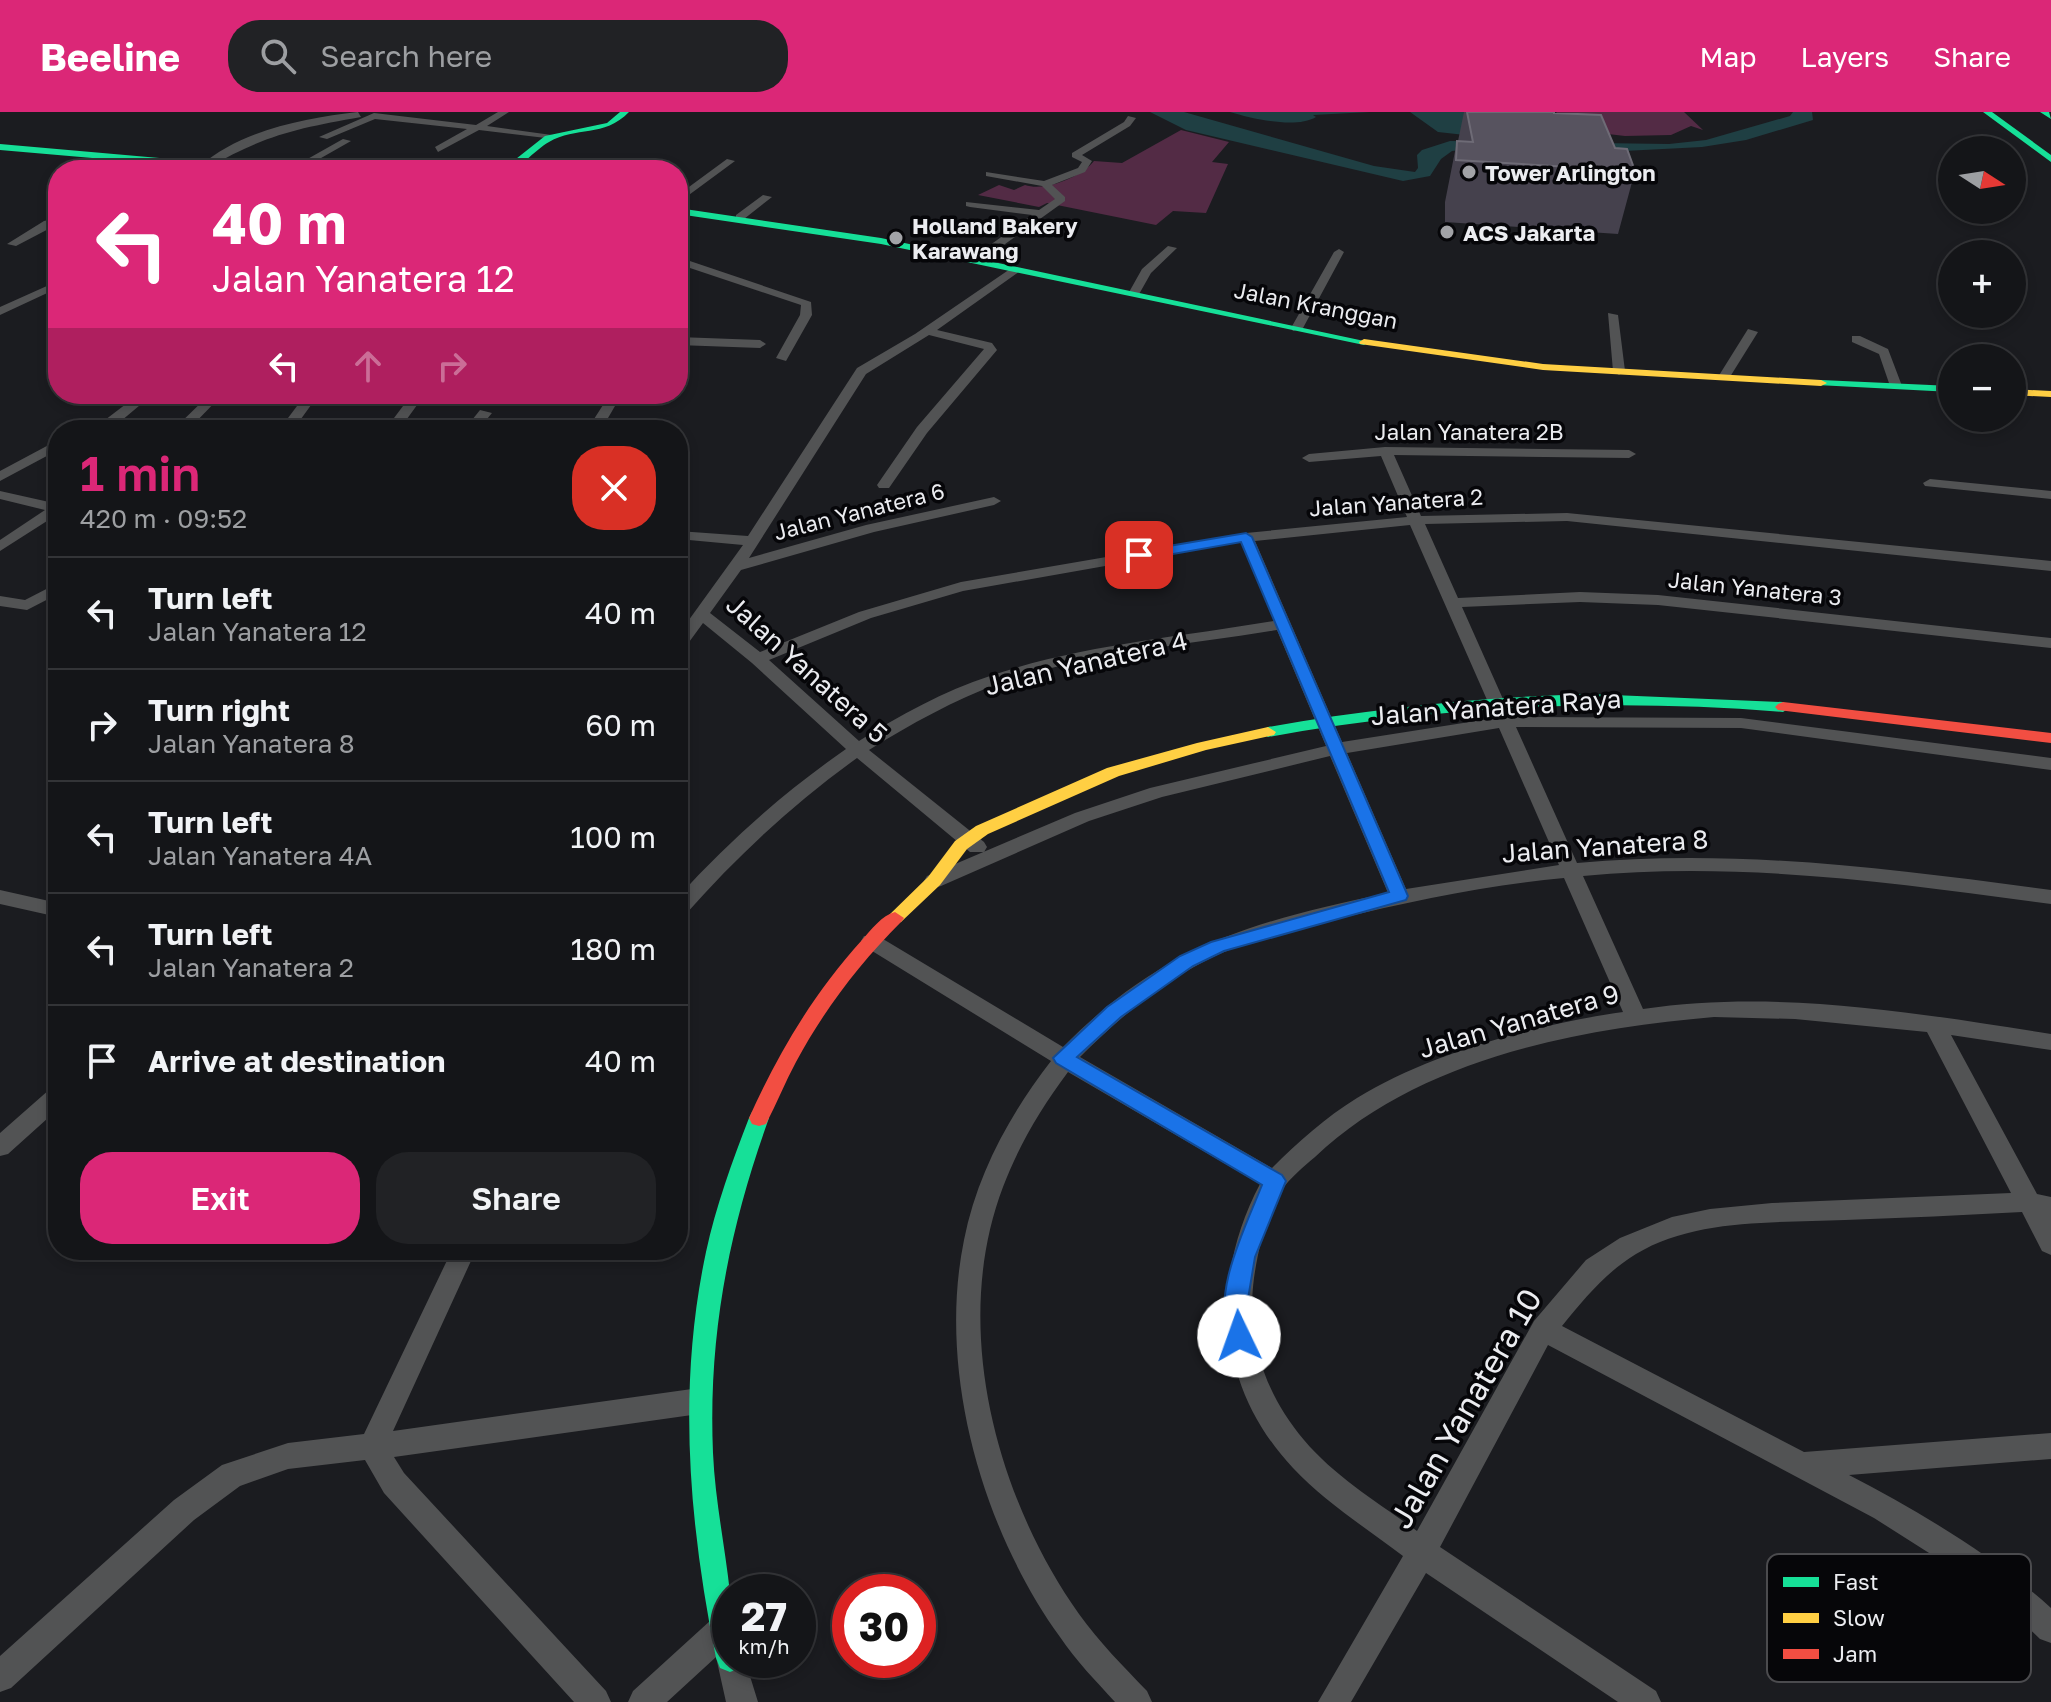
<!DOCTYPE html>
<meta charset="utf-8">
<style>
body{margin:0;font-family:"Golos Text",sans-serif;background:#212225;color:#f1f3f6;height:100vh;display:flex;flex-direction:column;font-size:30px;white-space:nowrap}
*{box-sizing:border-box;margin:0}
p{font-size:26px;color:#9d9fa2}
.icon{flex:none;width:44px;height:44px;fill:none;stroke:currentColor;stroke-width:2;stroke-linecap:round;stroke-linejoin:round}
.map{position:relative;flex:1;overflow:hidden}
.sheet{position:absolute;left:48px;top:308px;width:640px;height:840px;display:flex;flex-direction:column;background:#141518;border-radius:32px;box-shadow:0 4px 12px #0003,0 0 0 2px #333437}
.sheet>*{flex:none}
.banner{position:absolute;left:48px;top:48px;width:640px;height:244px;border-radius:32px;box-shadow:0 4px 12px #0003,0 0 0 2px #333437;background:#db2777;color:#fff;overflow:hidden}
.needle{width:52px;rotate:102deg}
.fabs{position:absolute;left:1938px;top:24px;display:grid;gap:16px}
.fabs a{display:grid;place-items:center;width:88px;height:88px;border-radius:50%;background:#141518;box-shadow:0 4px 12px #0003,0 0 0 2px #333437;font-size:40px}
.speed{position:absolute;left:712px;top:1462px;display:flex;gap:16px;font-size:40px;font-weight:700;text-align:center}
.speed>*{display:grid;place-content:center;width:104px;height:104px;border-radius:50%;background:#141518;box-shadow:0 4px 12px #0003,0 0 0 2px #333437;line-height:1}
.speed small{font-size:20px;font-weight:400}
.speed .limit{border:12px solid #d22;background:#fff;color:#111}
.pin{position:absolute;display:grid;place-items:center;width:68px;height:68px;color:#fff;margin:-34px;border-radius:16px;box-shadow:0 4px 12px #0006}
.me{position:absolute;width:88px;margin:-44px;rotate:357deg;stroke-linejoin:round;filter:drop-shadow(0 0 6px #0008)}
.turn{display:flex;align-items:center;gap:28px;height:168px;padding:0 32px;font-size:36px}
.turn .icon{width:104px;height:104px;stroke-width:2.5}
.turn b{display:block;font-size:56px;line-height:68px}
.lanes{display:flex;align-items:center;height:76px;padding:0 32px;background:#0003;justify-content:center;gap:40px;direction:ltr}
.lanes .off{opacity:.35}
.round{display:grid;place-items:center;flex:none;width:84px;height:84px;border-radius:32px;background:#212225}
.head{display:flex;align-items:center;justify-content:space-between;height:136px;padding:0 32px}
h1{font-size:48px;font-weight:600;line-height:60px;color:#db2777}
.primary-button{display:flex;gap:16px;margin-top:auto;padding:16px 32px}
.primary-button a{flex:1;height:92px;border-radius:32px;background:#db2777;color:#fff;font-size:32px;font-weight:600;line-height:92px;text-align:center}
.primary-button a+a{background:#212225;color:#f1f3f6}
ul{padding:0;list-style:none}
li{display:flex;align-items:center;gap:24px;height:112px;padding:0 32px;border-top:2px solid #333437}
li div{flex:1}
li b{display:block;font-size:30px}
li em{font-style:normal}
header{display:flex;align-items:center;gap:48px;box-sizing:border-box;height:112px;padding:0 40px;background:#db2777;color:#fff}
header strong{font-size:38px}
nav{display:flex;gap:44px;margin-inline-start:auto;font-size:28px}
.search{width:560px;height:72px;background:#212225;display:flex;align-items:center;gap:20px;box-sizing:border-box;padding:0 28px;border-radius:32px;color:#9d9fa2;font-size:30px}
.map>svg:first-child{display:block}
</style>
<header>
<strong>Beeline</strong>
<div class="search"><svg class="icon" aria-label="search" viewBox="0 0 24 24"><circle cx="10" cy="10" r="6"/><path d="M15 15l6 6"/></svg>Search here</div>
<nav><a>Map</a><a>Layers</a><a>Share</a></nav>
</header>
<div class="map">
<svg width="2051" height="1590" viewBox="0 0 2051 1590">
<rect width="100%" height="100%" fill="#1b1c20"/>
<path fill="#532b45" d="M1556,0H1684L1703,18L1691,14L1671,23L1625,24L1608,22L1561,6Z
M1181,18L1229,30L1212,50L1228,52L1206,101L1173,99L1156,113L1047,91L1039,95L978,83L999,73L1014,78L1025,73C1045,80 1081,65 1094,49L1122,51Z"/>
<path fill="#1f3f43" d="M1150,0H1184L1374,54L1415,60L1418,56L1417,43L1422,38L1450,29L1669,32L1706,28L1790,4L1793,0H1812L1813,8L1746,28L1702,35L1624,39L1480,36L1452,39L1441,47L1430,64L1403,69L1186,18Z
M1230,0H1370L1313,3L1316,5C1296,17 1253,7 1230,0Z
M1410,0H1466L1474,24L1438,20Z"/>
<g fill="none" stroke-linecap="round" stroke-linejoin="round">
<path fill="#525354" fill-rule="evenodd" d="M358,0L361,5C299,16 264,23 208,56L200,54C242,18 305,6 358,0Z
M498,0H509L487,14L559,24L554,27L479,18L438,40L435,35L467,17L375,7L327,27L319,25L374,1L476,13Z
M1128,4L1136,6L1130,14L1082,43L1092,49L1085,60L1052,73L1065,85V89L980,150H972V146L1032,103L970,95L966,94V90L1039,98L1055,87L1042,74L986,64V60L1044,69L1078,56L1082,50L1072,45V41L1124,10Z
M343,27L351,29L300,58H288Z
M727,47L735,49L678,91V83Z
M186,50L189,55L168,58L170,56Z
M763,83L772,85L744,107H736V103Z
M58,106V112L16,134L7,132L44,109Z
M1168,134L1177,136L1151,161L1138,184H1130L1128,182L1142,157Z
M1339,137L1344,140L1303,216L1293,219L1291,216L1334,140Z
M678,145L811,190L812,203L786,249L776,246L800,203L801,193L678,152Z
M1013,155L1023,157L937,218L992,231L997,238L927,321L889,376H879L877,373L917,315L984,237L929,223L866,262L749,446L866,413L994,385L1001,389L994,393L874,420L741,458L710,501L760,540L859,500L961,470L1246,421L1407,405L1381,344L1309,350L1302,346L1309,342L1385,335L1629,338L1636,342L1629,346L1394,343L1421,404L1567,401L2051,449V459L1567,409L1425,412L1458,486L1580,480L1658,483L2051,526V536L1658,493L1580,490L1462,495L1511,605L1741,606L2051,646V658L1741,616L1516,615L1577,751C1737,736 1894,757 2051,778V792C1896,771 1740,749 1583,764L1643,897C1779,877 1917,901 2051,922V938L1951,923L2037,1082L2051,1085V1143L2042,1139L2022,1100C1963,1103 1904,1106 1845,1108C1777,1111 1695,1106 1636,1142C1605,1161 1585,1186 1562,1214L1804,1340L2051,1321V1347L1849,1363C1920,1400 1991,1442 2051,1496V1531L2040,1527L1992,1481L1874,1406L1548,1233L1440,1435L1656,1579L1661,1590H1618L1426,1461L1351,1590H1318L1403,1444C1366,1416 1325,1390 1293,1356C1217,1275 1209,1168 1260,1072L1068,960C1041,996 1019,1033 1003,1075C950,1214 996,1385 1079,1502C1099,1530 1123,1554 1147,1579L1152,1590H1115C1096,1569 1076,1549 1060,1525C982,1417 937,1259 964,1128C977,1062 1010,1002 1051,949L864,834L861,829L864,824H878L1063,935C1164,833 1251,810 1388,781L1330,644L1162,685L1089,709L941,774L934,776L924,769L927,764L1075,701L1150,676L1326,634L1277,518C1186,533 1088,541 1000,571C954,588 911,612 869,638L984,730L987,735L984,740H970L857,646C793,692 737,744 685,803L678,805V785C729,729 784,680 846,637L752,551L703,511L684,537L678,539V523L743,433L678,427V419L748,424L857,256L915,222ZM1410,413L1495,606L1342,630L1255,429ZM1241,430L1274,509C1180,525 1081,533 990,564C944,579 900,603 859,629L769,548L871,506L963,479ZM1499,616L1559,753L1406,777L1347,641ZM1564,766L1623,900C1538,912 1430,941 1357,986C1326,1005 1298,1030 1272,1056L1080,945C1115,910 1151,879 1194,855C1237,830 1289,818 1337,807C1412,789 1488,773 1564,766ZM1714,905L1795,907L1927,920L2011,1081L1772,1091L1710,1097L1672,1105L1620,1126L1586,1148L1534,1209L1417,1419C1379,1391 1335,1365 1304,1328C1265,1282 1246,1226 1254,1166C1258,1138 1266,1103 1281,1079C1290,1066 1303,1055 1315,1045C1418,947 1576,917 1714,905Z
M58,169V176L0,203V195Z
M1608,201L1618,203L1625,259L1619,263L1613,259Z
M1748,217L1758,220L1728,268H1720L1718,265Z
M1852,224H1860L1888,237L1902,274L1901,277L1890,274L1879,242L1852,230Z
M678,225L760,228L766,232L760,236L678,233Z
M139,282L152,283L121,309L158,318L111,315L80,318L105,308Z
M210,282H223L188,318H173Z
M306,282H319L293,318H279Z
M412,282H425L399,318H385Z
M610,282H622L601,318H587Z
M480,298L492,301L478,318H464Z
M58,328V338L0,369V359Z
M678,336L686,337L688,340L678,344Z
M1930,367L2051,379V387L1925,374L1923,371Z
M0,379L58,392V402L0,439V428L45,398L0,387Z
M58,471V482L27,498L0,494V484L25,488Z
M0,778L58,791V805L0,792Z
M58,974V997L8,1042L0,1044V1021L50,977Z
M452,1138H476L393,1319L699,1276L709,1280L712,1289L709,1298L699,1302L394,1345L404,1361L606,1579L611,1590H574L384,1381L365,1348L288,1357L240,1374L194,1408L11,1576L0,1580V1544L174,1388L222,1353L288,1331L364,1322Z
M722,1504L730,1507V1548H745L758,1590H726L716,1545L667,1590H628L633,1579L711,1508Z"/>
<path fill="#16e098" fill-rule="evenodd" d="M620,0H629C604,26 576,14 549,30C533,39 521,58 502,58L545,24L607,11Z
M1983,0H1992L2051,43V50Z
M2040,0H2049L2051,7Z
M0,32L261,55L265,58H231L0,38Z
M678,96L881,126L1369,230L1364,233L881,132L678,102Z
M1821,268L1952,274V280L1817,273L1815,271Z
M1589,582L1783,590L1791,595L1783,600C1607,586 1442,594 1268,625L1260,620L1268,615C1375,596 1481,585 1589,582Z
M759,998L766,1000L769,1006C729,1117 708,1223 713,1341C715,1388 725,1434 730,1481C732,1503 730,1526 730,1548H743L740,1556L730,1560L720,1556L716,1546C689,1411 677,1276 706,1140C716,1094 732,1050 749,1006L752,1000Z"/>
<path fill="#ffcf43" fill-rule="evenodd" d="M1364,227L1543,252L1821,268L1827,271L1821,274L1543,258L1360,232L1359,230Z
M2012,277L2051,279V285L2012,283Z
M1268,615L1276,620L1274,623L1206,638L1119,664L988,722L967,737L940,773L901,810L895,812L886,806L928,765L955,729L976,714L1107,656L1197,631Z"/>
<path fill="#f24e42" fill-rule="evenodd" d="M1783,590L2051,621V631L1778,598L1775,595L1778,592Z
M895,800L904,806L901,810C859,852 824,898 796,950C785,970 777,991 766,1012L759,1014L752,1012L749,1006C778,941 814,881 862,828C871,818 882,803 895,800Z"/>
</g>
<path fill="#45414d" d="M1464,0H1554L1615,36L1635,59L1618,122L1445,110V90L1457,29H1458Z"/>
<path fill="#57535f" stroke="#6e6b76" stroke-width="2" d="M1467,0H1554V1L1601,3L1615,36L1627,37L1635,59L1456,48L1457,29L1473,30Z"/>
<path fill="#1a73e8" stroke="#114b97" stroke-width="2" d="M1246,421L1252,425L1408,784L1406,788L1224,839L1193,854L1121,905L1077,945L1282,1063L1286,1069L1255,1145L1248,1187L1251,1224L1247,1231L1239,1234L1231,1231C1209,1185 1245,1116 1262,1073L1056,951L1053,946L1107,895L1180,844L1211,830L1389,780L1241,430L1139,448L1132,443L1139,439Z"/>
<g fill="#a2a3a7" stroke="#060609" stroke-width="3">
<circle cx="1469" cy="60" r="8"/>
<circle cx="1447" cy="120" r="8"/>
<circle cx="896" cy="126" r="8"/>
</g>
<g text-anchor="middle" dominant-baseline="central" stroke-width="7" stroke-linejoin="round" paint-order="stroke">
<g font-size="22" font-weight="bold" fill="#ebecf0" stroke="#060609" text-anchor="start">
<text x="1485" y="60">Tower Arlington</text>
<text x="912" y="113">Holland Bakery<tspan x="912" dy="25">Karawang</tspan></text>
<text x="1463" y="120">ACS Jakarta</text>
</g>
<g font-size="22" fill="#ebecf0" stroke="#060609">
<text transform="translate(1316 193) rotate(11)">Jalan Kranggan</text>
<text x="1469" y="319">Jalan Yanatera 2B</text>
<text transform="translate(1396 390) rotate(-4)">Jalan Yanatera 2</text>
<text transform="translate(859 399) rotate(-14)">Jalan Yanatera 6</text>
<text transform="translate(1755 476) rotate(6)">Jalan Yanatera 3</text>
</g>
<g font-size="26" fill="#ebecf0" stroke="#060609">
<text transform="translate(1086 551) rotate(-13)">Jalan Yanatera 4</text>
<text transform="translate(807 557) rotate(42)">Jalan Yanatera 5</text>
<text transform="translate(1496 595) rotate(-4)">Jalan Yanatera Raya</text>
<text transform="translate(1605 734) rotate(-4)">Jalan Yanatera 8</text>
<text transform="translate(1519 909) rotate(-16)">Jalan Yanatera 9</text>
</g>
<g font-size="32" fill="#ebecf0" stroke="#060609">
<text transform="translate(1465 1296) rotate(-60)">Jalan Yanatera 10</text>
</g>
</g>
<rect x="1767" y="1442" width="264" height="128" rx="12" fill="#060609" stroke="#4b4b4e" stroke-width="2"/>
<rect x="1783" y="1465" width="36" height="10" fill="#16e098"/>
<rect x="1783" y="1501" width="36" height="10" fill="#ffcf43"/>
<rect x="1783" y="1537" width="36" height="10" fill="#f24e42"/>
<g font-size="22" fill="#ebecf0">
<text x="1833" y="1478">Fast</text>
<text x="1833" y="1514">Slow</text>
<text x="1833" y="1550">Jam</text>
</g>
</svg>
<div class="fabs">
<a><svg class="needle" viewBox="-14 -14 28 28"><path d="M0-13l5 13h-10z" fill="#e53935"/><path d="M0 13l5-13h-10z" fill="#9d9fa2"/></svg></a>
<a>+</a>
<a>−</a>
</div>
<div class="speed"><div>27<small>km/h</small></div><div class="limit">30</div></div>
<div class="pin" style="left:1139px;top:443px;background:#d93025"><svg class="icon" aria-label="arrive" viewBox="0 0 24 24"><path d="M6 21V4h12l-3 4 3 4H6"/></svg></div>
<svg class="me" style="left:1239px;top:1224px" viewBox="-20 -20 40 40"><circle r="19" fill="#fff"/><path d="M0-13L10 11 0 6-10 11z" fill="#1a73e8"/></svg>
<div class="banner">
<div class="turn"><svg class="icon" aria-label="left" viewBox="0 0 24 24"><path d="M17 20v-9H6M10 6l-5 5 5 5"/></svg><div><b>40 m</b>Jalan Yanatera 12</div></div>
<div class="lanes"><svg class="icon" aria-label="left" viewBox="0 0 24 24"><path d="M17 20v-9H6M10 6l-5 5 5 5"/></svg><svg class="icon off" aria-label="ahead" viewBox="0 0 24 24"><path d="M12 20V5M6 11l6-6 6 6"/></svg><svg class="icon off" aria-label="right" viewBox="0 0 24 24"><path d="M7 20v-9h11M14 6l5 5-5 5"/></svg></div>
</div>
<section class="sheet">
<div class="head"><div><h1>1 min</h1><p>420 m · 09:52</p></div><a class="round" style="background:#d93025;color:#fff"><svg class="icon" aria-label="close" viewBox="0 0 24 24"><path d="M6 6l12 12M18 6L6 18"/></svg></a></div>
<ul>
<li><svg class="icon" aria-label="left" viewBox="0 0 24 24"><path d="M17 20v-9H6M10 6l-5 5 5 5"/></svg><div><b>Turn left</b><p>Jalan Yanatera 12</p></div><em>40 m</em></li>
<li><svg class="icon" aria-label="right" viewBox="0 0 24 24"><path d="M7 20v-9h11M14 6l5 5-5 5"/></svg><div><b>Turn right</b><p>Jalan Yanatera 8</p></div><em>60 m</em></li>
<li><svg class="icon" aria-label="left" viewBox="0 0 24 24"><path d="M17 20v-9H6M10 6l-5 5 5 5"/></svg><div><b>Turn left</b><p>Jalan Yanatera 4A</p></div><em>100 m</em></li>
<li><svg class="icon" aria-label="left" viewBox="0 0 24 24"><path d="M17 20v-9H6M10 6l-5 5 5 5"/></svg><div><b>Turn left</b><p>Jalan Yanatera 2</p></div><em>180 m</em></li>
<li><svg class="icon" aria-label="arrive" viewBox="0 0 24 24"><path d="M6 21V4h12l-3 4 3 4H6"/></svg><div><b>Arrive at destination</b></div><em>40 m</em></li>
</ul>
<div class="primary-button"><a>Exit</a><a>Share</a></div>
</section>
</div>
